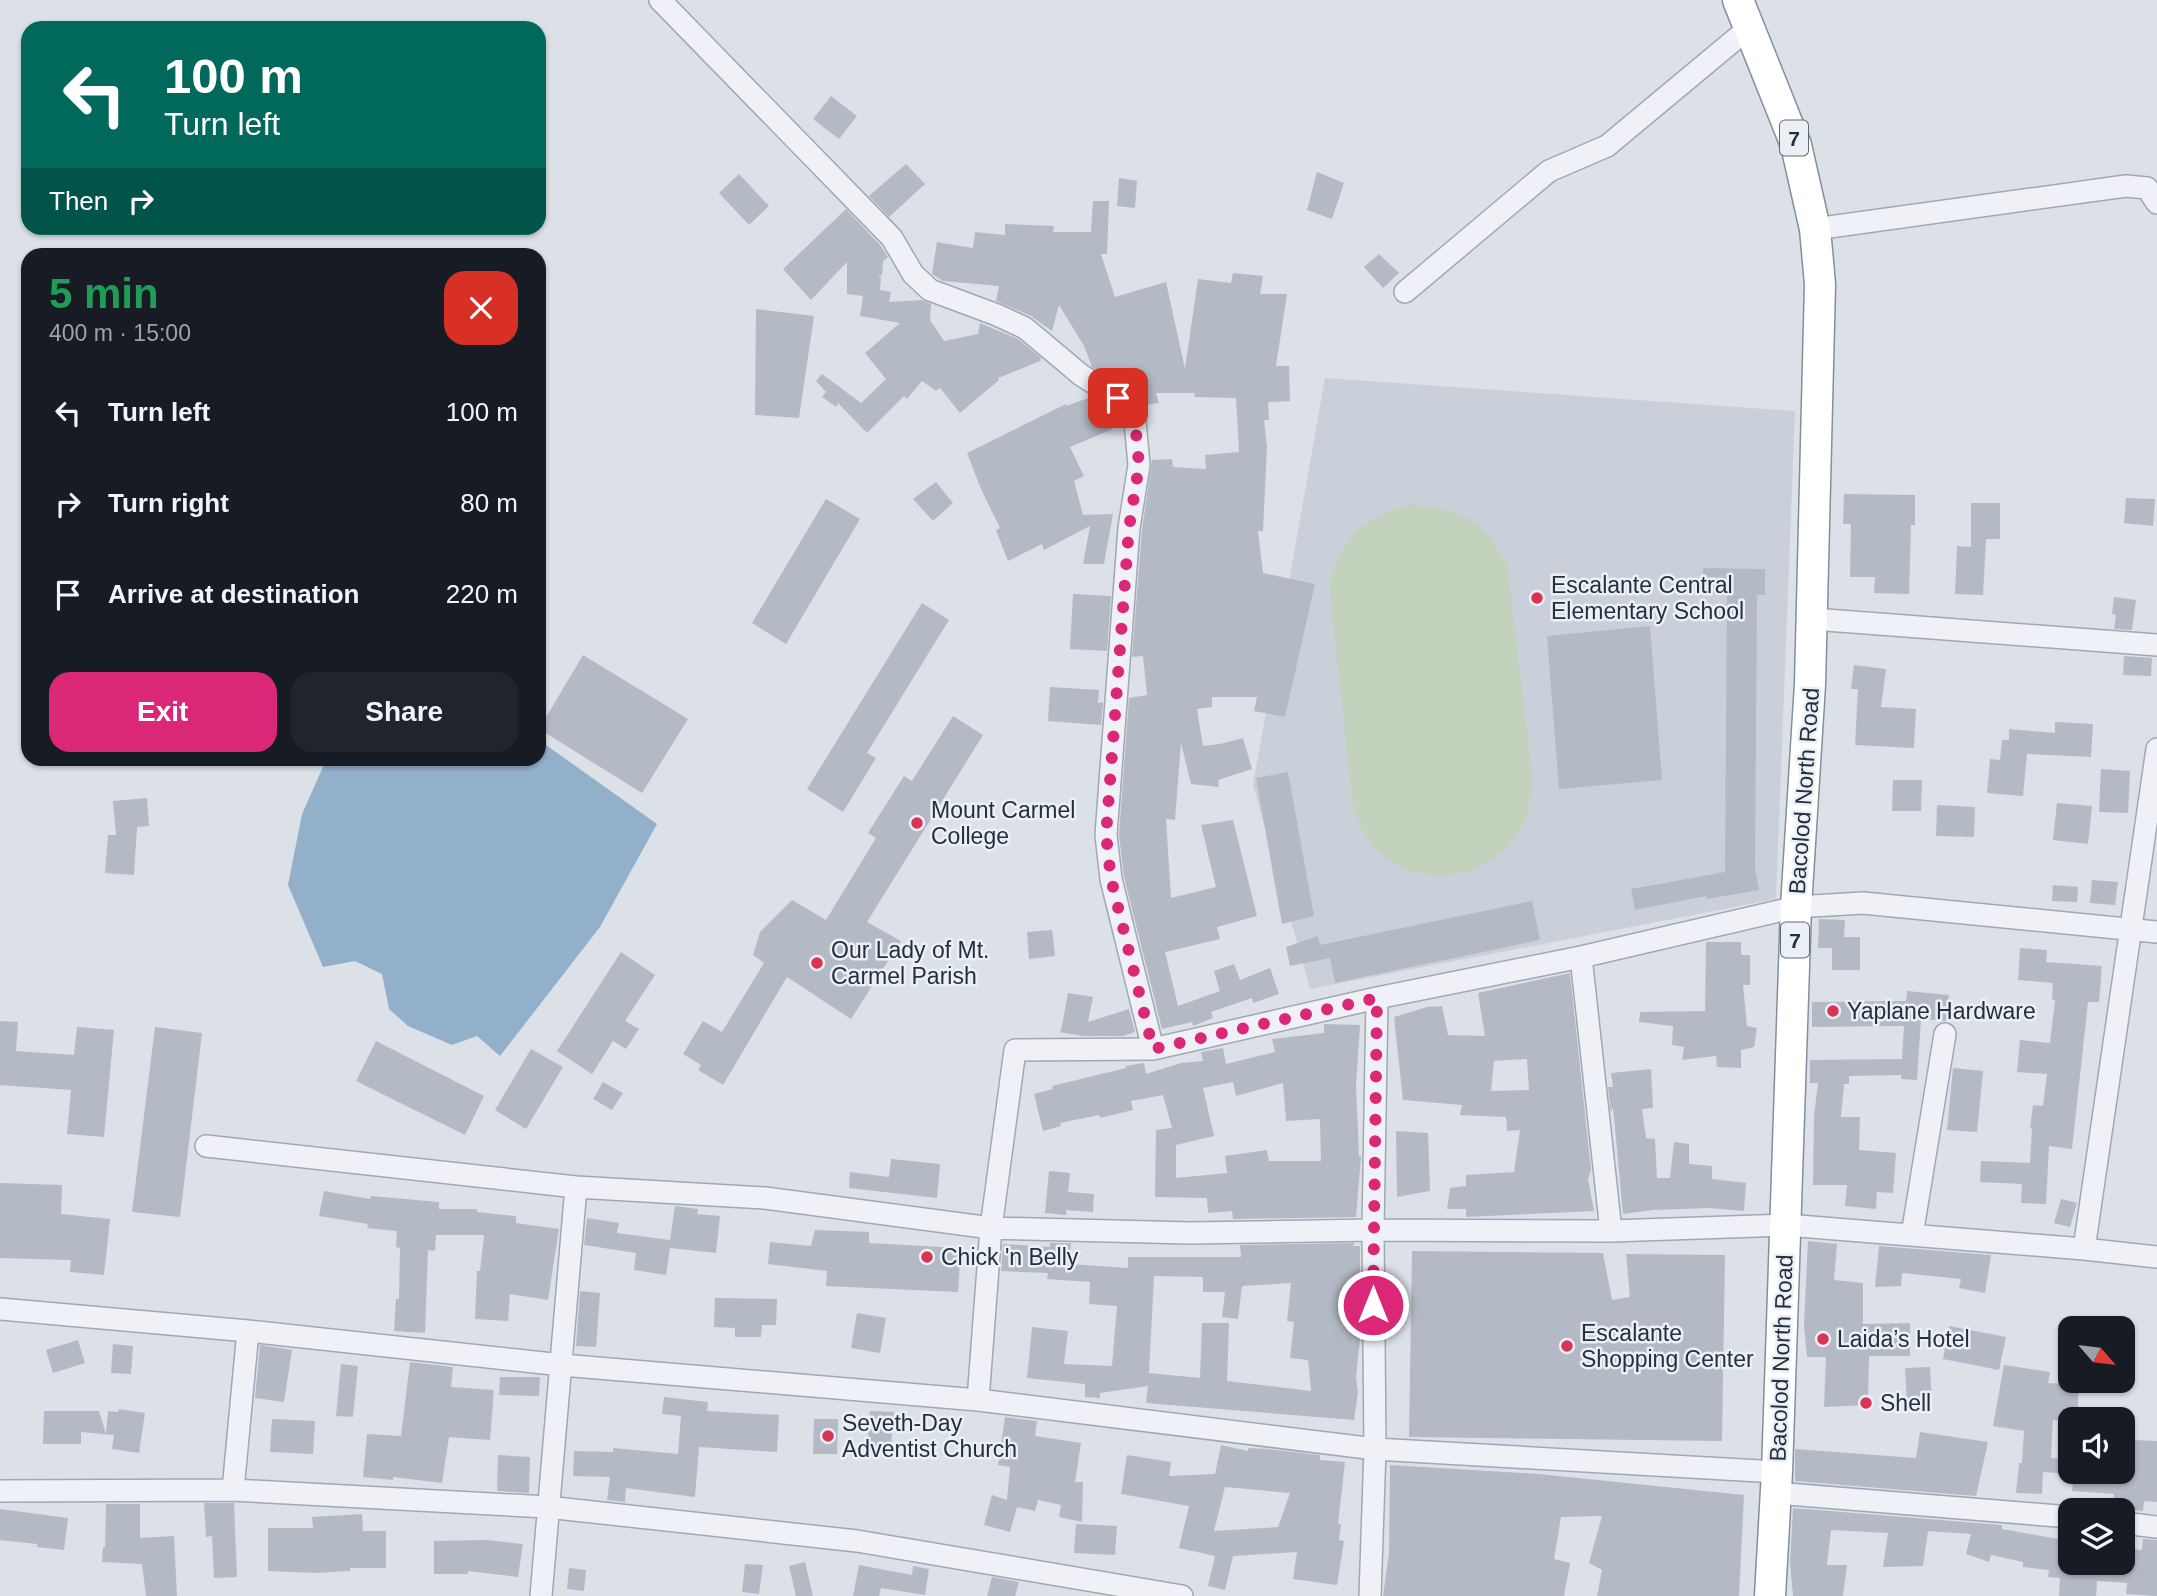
<!DOCTYPE html>
<meta charset="utf-8">
<style>
body{margin:0;font-family:Arial,sans-serif;background:#20242c;color:#f1f3f6;height:100vh;display:flex;flex-direction:column;font-size:26px;white-space:nowrap}
*{box-sizing:border-box;margin:0}
p{font-size:23px;color:#9ea1a6}
.icon{flex:none;width:38px;height:38px;fill:none;stroke:currentColor;stroke-width:2;stroke-linecap:round;stroke-linejoin:round}
.map{position:relative;flex:1;overflow:hidden}
.drawer{position:absolute;left:21px;top:248px;width:525px;height:518px;display:flex;flex-direction:column;background:#171b24;border-radius:21px;box-shadow:0 2px 5px #0004}
.drawer>*{flex:none}
.guide{position:absolute;left:21px;top:21px;width:525px;height:214px;border-radius:21px;box-shadow:0 2px 5px #0004;background:#00695c;color:#fff;overflow:hidden}
.needle{width:46px;rotate:118deg}
.buttons{position:absolute;left:2058px;top:1316px;display:grid;gap:14px}
.buttons a{display:grid;place-items:center;width:77px;height:77px;border-radius:14px;background:#171b24;box-shadow:0 2px 5px #0004;font-size:35px}
.pin{position:absolute;display:grid;place-items:center;width:60px;height:60px;color:#fff;margin:-30px;border-radius:14px;box-shadow:0 4px 10px #0006}
.me{position:absolute;width:77px;margin:-38px;rotate:0deg;stroke-linejoin:round;filter:drop-shadow(0 0 5px #0008)}
.turn{display:flex;align-items:center;gap:24px;height:147px;padding:0 28px;font-size:32px}
.turn .icon{width:91px;height:91px;stroke-width:2.5}
.turn b{display:block;font-size:49px;line-height:60px}
.then{display:flex;align-items:center;height:66px;padding:0 28px;background:#0003;gap:14px;font-size:26px}
.round{display:grid;place-items:center;flex:none;width:74px;height:74px;border-radius:21px;background:#20242c}
.headline{display:flex;align-items:center;justify-content:space-between;height:119px;padding:0 28px}
h1{font-size:42px;font-weight:600;line-height:52px;color:#1e9e55}
.action{display:flex;gap:14px;margin-top:auto;padding:14px 28px}
.action a{flex:1;height:80px;border-radius:21px;background:#db2777;color:#fff;font-size:28px;font-weight:600;line-height:80px;text-align:center}
.action a+a{background:#20242c;color:#f1f3f6}
ul{padding:0;list-style:none}
li{display:flex;align-items:center;gap:21px;height:91px;padding:0 28px}
li div{flex:1}
li b{display:block;font-size:26px}
li em{font-style:normal}
.map>svg:first-child{display:block}
</style>
<div class="map">
<svg width="2157" height="1596" viewBox="0 0 2157 1596">
<rect width="100%" height="100%" fill="#dce1e8"/>
<path fill="#cad0da" d="M1325,378L1795,411L1776,899L1310,989L1253,785Z"/>
<path fill="#c3d2bc" d="M1408,505C1460,507 1481,518 1507,564L1533,781C1530,801 1528,821 1516,837C1486,878 1426,888 1386,858C1369,846 1361,828 1353,810L1329,584C1344,536 1361,520 1408,505Z"/>
<path fill="#93b0cb" d="M539,740L657,824L600,927L500,1056L477,1036L452,1045L408,1026L389,1009L382,974L355,961L323,967L288,885L302,814L326,760H539Z"/>
<path fill="#b3bac5" fill-rule="evenodd" d="M831,96L857,116L839,139L813,119Z
M906,164L925,184L889,217L869,196Z
M1317,172L1344,183L1332,219L1307,210Z
M739,174L769,206L749,225L719,193Z
M1119,178L1137,181L1135,208L1117,206Z
M1093,201H1109L1107,254H1101L1115,297L1166,282L1185,369L1198,279L1231,283L1233,273L1263,276L1260,294H1287L1276,366H1289L1290,401L1268,402L1269,420H1264L1267,448L1263,531H1258L1263,573L1315,584L1285,717L1254,711L1257,697H1212V707L1197,709L1203,746L1220,744L1243,738L1252,769L1218,780L1219,787L1191,784L1181,743L1175,820L1166,819L1171,898L1216,887L1201,825L1233,820L1257,916L1217,927L1220,939L1165,952L1178,1006L1220,991L1214,971L1234,964L1240,980L1270,968L1279,994L1253,1003L1252,998L1211,1012L1213,1018L1193,1026L1192,1022L1162,1029L1124,877L1119,835L1129,698L1147,695L1143,656L1132,657L1142,530L1152,460L1172,459L1173,467L1206,469L1205,455L1239,452L1236,398L1194,397L1195,393H1156L1159,403L1140,406L1129,369L1105,375L1092,367L1084,346L1059,305L1052,331L1031,316L996,301L999,286L943,281L932,274L937,242L973,248L975,232L1005,235V224L1054,226L1053,232H1091Z
M846,209L881,246L888,257L883,261L882,275L878,276L881,277L880,290L891,292L889,302L922,300L931,304L930,320L944,341L978,334L980,323L1018,339L1041,358L1040,361L998,378L999,380L960,413L940,388L936,391L922,381L907,399L904,396L867,433L838,403L836,407L822,397L826,392L816,381L822,374L861,403L886,379L865,353L900,323L860,316L863,296L847,294V262L811,300L783,269Z
M1379,254L1399,273L1383,288L1364,267Z
M756,309L814,316L799,418L755,415Z
M1091,397L1103,404L1113,429L1070,447L1084,476L1074,481L1083,515L1113,514L1104,564H1083L1090,526L1044,550L1042,544L1008,561L996,530L1000,528L981,489L967,453L1066,404V406Z
M936,482L953,503L933,521L913,499Z
M1844,494L1915,495V525H1911L1909,594L1874,593L1875,577H1850L1851,524H1843Z
M2126,498L2155,499L2153,526L2124,523Z
M826,499L860,519L786,644L752,623Z
M1971,503H2000V539H1986L1983,595L1955,594L1957,546L1971,547Z
M1703,568L1765,569V595H1757L1755,868L1759,890L1707,899L1706,896L1635,910L1631,889L1725,872L1727,594H1703Z
M1073,594L1111,596L1107,651L1070,649Z
M2114,597L2136,600L2132,630L2114,629L2116,615L2112,614Z
M922,603L949,620L867,753L876,758L843,812L807,789Z
M1650,626L1662,780L1559,789L1547,636Z
M583,655L688,719L642,793L539,729Z
M2124,656L2152,658L2151,676L2123,675Z
M1854,665L1886,669L1881,707L1916,709L1914,748L1855,745L1858,689H1851Z
M1050,687L1099,690L1098,703L1103,702L1101,725L1048,721Z
M953,716L983,735L867,922L901,941L851,1019L787,977L723,1085L698,1070L701,1065L683,1054L703,1021L722,1032L764,963L753,955L760,932L792,900L826,920L876,838L868,833L904,776L912,781Z
M2055,722L2093,724L2091,757L2027,754L2023,796L1987,793L1990,759L2000,760L2002,740H2009V729L2055,733Z
M2101,769L2130,771L2128,813L2099,812Z
M1288,772L1314,916L1282,924L1256,778Z
M1893,780H1922L1921,811H1892Z
M147,798L149,826L137,827L134,875L105,873L108,835H116L113,801Z
M2057,803L2092,806L2088,844L2053,840Z
M1937,805L1975,807L1974,837L1936,836Z
M2092,880L2118,882L2115,905L2090,903Z
M2053,885L2078,887L2077,902L2052,901Z
M1532,901L1540,940L1335,983L1330,958L1290,966L1286,947L1318,936L1320,945Z
M1819,919L1845,920L1844,937H1860V970H1832V948H1818Z
M1052,930L1055,956L1029,959L1027,932Z
M1706,942H1741V955H1750V985H1743L1747,1026L1757,1028L1754,1047L1741,1050V1068L1717,1067L1716,1056L1682,1060L1684,1047L1672,1045L1673,1026L1639,1022L1640,1012L1705,1011Z
M2020,948L2047,950L2046,962L2102,966L2099,1002H2088L2072,1149L2049,1146L2046,1204L2021,1203L2022,1184L1980,1182L1981,1161L2030,1163L2032,1128H2030L2033,1105L2043,1106L2047,1074L2017,1072L2020,1040L2050,1043L2055,1000H2052L2053,983L2018,980Z
M621,952L655,975L625,1021L639,1029L626,1049L613,1041L592,1074L557,1051Z
M1570,973L1591,1170L1588,1179L1594,1211L1466,1217V1209H1447L1450,1188L1466,1186V1175L1514,1172L1520,1130L1507,1131L1506,1117L1460,1115L1462,1105L1403,1100L1394,1017L1427,1007L1442,1006L1448,1035L1485,1036L1478,993ZM1527,1059L1529,1090L1491,1091L1494,1061Z
M1907,991L1949,995L1946,1021L1921,1019L1917,1080L1901,1079V1075L1849,1076V1084H1844L1841,1117H1860L1859,1150L1896,1153L1893,1193L1877,1192L1876,1209L1845,1206L1847,1185H1813L1814,1116L1818,1083H1810V1060L1902,1059L1904,1026L1812,1027V1002L1906,1001Z
M1068,993L1093,997L1088,1022L1129,1009L1135,1032L1123,1036H1083L1059,1032L1061,1031Z
M0,1021L18,1022L16,1051L74,1055L77,1027L114,1030L104,1137L67,1134L71,1090L0,1085Z
M1324,1024L1360,1025L1356,1085L1359,1156H1361L1356,1217L1233,1219L1232,1211L1208,1213L1207,1198L1155,1197L1156,1130L1172,1128L1163,1095L1131,1101L1133,1110L1100,1118L1099,1115L1060,1123L1061,1126L1043,1131L1034,1094L1053,1089L1052,1086L1126,1068V1066L1144,1063L1146,1074L1181,1063L1203,1061L1201,1052L1223,1048L1226,1064L1275,1052L1272,1039L1324,1033ZM1233,1082L1236,1096L1283,1083L1286,1121L1320,1119L1321,1161H1269L1267,1150L1225,1156L1227,1173L1176,1178V1145L1214,1136L1203,1088Z
M155,1027L202,1033L180,1217L132,1212Z
M376,1041L484,1096L465,1135L356,1081Z
M531,1049L563,1067L526,1129L495,1110Z
M1953,1068L1983,1071L1977,1132L1947,1130Z
M1651,1069L1653,1108L1642,1109L1646,1138L1655,1139L1657,1178H1670L1674,1142L1689,1144V1164L1712,1166V1179L1746,1183L1744,1211L1709,1208L1653,1210L1623,1214L1613,1107L1611,1113L1608,1087H1613L1611,1073Z
M603,1082L623,1093L612,1110L593,1099Z
M1396,1131L1428,1133L1430,1191L1397,1197Z
M891,1159L940,1164L937,1198L849,1188L850,1172L889,1177Z
M1049,1171L1070,1173L1068,1192L1094,1194L1093,1212L1066,1210V1215L1045,1213Z
M0,1183L62,1185L61,1214L110,1219L104,1275L70,1272L71,1260L0,1258Z
M324,1191L370,1199L371,1196L439,1202V1209H477V1212L516,1216V1223L559,1229L548,1300L510,1294L508,1321L475,1319L477,1271H480L484,1235H436L435,1251L428,1250L425,1333L394,1331L396,1299H399L400,1248L396,1247L397,1231L367,1228L368,1224L319,1216Z
M2061,1199L2077,1203L2070,1227L2054,1223Z
M675,1206L698,1209L697,1214L720,1216L716,1253L670,1248L666,1275L634,1270L636,1253L584,1245L587,1218L619,1223L617,1233L670,1240Z
M815,1230L869,1232V1243L961,1248L958,1292L826,1286L827,1271L768,1264L770,1242L811,1246Z
M1808,1241L1837,1244L1834,1280L1863,1283V1324L1910,1323V1356H1869L1868,1405L1824,1407L1826,1357H1807L1804,1324Z
M1050,1243H1071L1069,1264L1128,1268V1257H1241L1240,1245L1354,1243L1353,1246H1360V1286L1349,1287L1346,1328L1361,1330L1356,1377L1358,1393L1354,1420L1146,1403L1148,1386L1100,1393V1398L1085,1397V1384L1027,1378L1032,1327L1068,1331L1064,1364L1112,1366L1117,1306L1089,1304L1090,1282L1047,1279L1048,1273L1001,1271L1003,1244L1050,1247ZM1154,1276L1203,1277V1292H1225L1222,1317L1238,1319L1242,1286L1291,1283L1287,1321L1294,1322L1290,1358L1308,1360L1311,1391L1227,1381L1229,1323H1202L1200,1378L1149,1373Z
M1879,1246L1991,1255L1985,1293L1959,1288L1961,1279L1902,1273L1901,1286L1875,1287Z
M1412,1251L1603,1253L1612,1300L1630,1297L1626,1254L1725,1255L1722,1441L1409,1437Z
M580,1291L600,1293L596,1347L576,1346Z
M715,1298L777,1299L776,1325H762L761,1337H735V1328L714,1327Z
M857,1313L886,1318L880,1353L851,1348Z
M1949,1326L2006,1337L1999,1370L1943,1359Z
M78,1340L85,1363L53,1373L46,1350Z
M113,1344L133,1346L131,1374L111,1373Z
M260,1345L292,1350L284,1402L255,1398Z
M410,1362L453,1367L451,1387L494,1390L490,1440L449,1437L442,1483L393,1477V1480L363,1477L367,1434L401,1436Z
M341,1364L358,1366L353,1417L336,1416Z
M2004,1365L2050,1372L2048,1383L2079,1385L2077,1419H2070V1422L2053,1420L2051,1458L2070,1459V1472H2132L2134,1440L2157,1441V1502L2144,1501L2143,1511L2113,1509L2114,1494L2072,1491L2074,1474L2043,1472L2042,1494L2016,1493L2019,1463H2022L2024,1431L1993,1426Z
M1930,1367L1932,1401L1907,1403L1905,1368Z
M500,1377H540L539,1396L499,1395Z
M664,1397L708,1402L707,1411L779,1415L777,1452L699,1447L695,1497L626,1488L625,1502L607,1500L610,1477L573,1476L574,1451L613,1452V1448L678,1454L681,1416L662,1414Z
M119,1409L145,1413L139,1453L112,1449L114,1435L81,1432V1444H43L44,1411H99L106,1434L108,1411L118,1412Z
M870,1411L894,1412L890,1454L867,1452Z
M1005,1417L1037,1421L1035,1436L1081,1443L1075,1482H1083L1082,1522L1059,1517L1061,1505L1038,1500L1035,1511L1017,1507L1010,1532L984,1525L992,1495L1007,1500L1010,1467L998,1465Z
M272,1419L315,1421L313,1454L270,1452Z
M814,1419H838L837,1454H813Z
M1920,1432L1988,1442L1976,1496L1795,1481V1449L1916,1458Z
M1221,1445L1248,1451V1448L1267,1449L1320,1455V1460L1345,1462L1338,1524H1341L1339,1540L1344,1541L1337,1585L1293,1579L1297,1552L1233,1556L1225,1590L1208,1586L1215,1556L1179,1548L1189,1506L1121,1494L1127,1455L1171,1462L1169,1476L1215,1474ZM1225,1487L1290,1493L1278,1527L1214,1531Z
M498,1455L530,1457L529,1493L497,1491Z
M1390,1465L1539,1474L1744,1495L1739,1596H1597L1602,1570L1589,1563L1602,1516L1561,1517L1554,1559L1570,1563L1564,1596H1383L1389,1553Z
M204,1503H234L237,1577L214,1578L212,1536L206,1537Z
M106,1504H140V1538L174,1536L177,1596H146L142,1564L102,1562L103,1547H105Z
M1793,1508L2002,1525V1529L2070,1541V1563H2123V1548L2142,1550L2143,1539L2157,1540V1596L2126,1594L2127,1583L2097,1581L2096,1596H2059L2060,1578L2048,1577L2049,1570L2023,1567V1562L1991,1555L1989,1562L1966,1554L1971,1534L1928,1531L1923,1566L1883,1567L1888,1533L1831,1530L1827,1565H1847L1843,1596H1793L1790,1563Z
M0,1509L68,1518L64,1550L37,1547V1544L0,1540Z
M362,1514L363,1531H386V1568H350V1571L315,1573L268,1571V1528H313L312,1517Z
M1076,1524L1117,1526L1115,1555L1074,1553Z
M486,1540L523,1544L518,1577L468,1571V1574H434V1541Z
M805,1562L813,1596H796L789,1566Z
M745,1564L763,1565L759,1594L742,1592Z
M859,1565L912,1575L913,1566L929,1569L925,1595L881,1588L879,1596H853Z
M569,1568L586,1570L584,1591L567,1589Z
M992,1577L1019,1582L1015,1596H987Z"/>
<g fill="none" stroke-linecap="round" stroke-linejoin="round">
<g stroke="#a1a8b2" stroke-width="24">
<path id="minor" d="M660,0L892,238L913,274L930,290L997,315L1025,328L1081,375L1118,398L1135,421L1139,465L1129,528L1106,835L1111,879L1153,1049
M1815,229L2126,186L2147,188L2157,203
M1405,292L1549,171L1607,146L1750,27
M1813,619L2157,645
M1581,957L1611,1231
M206,1146L576,1187L765,1198L991,1228L1190,1233L1373,1230L1611,1231L1786,1225L2084,1249L2157,1257
M1912,1235L1945,1034
M2084,1249L2157,749
M0,1309L248,1331L562,1365L978,1400L1375,1449L1777,1472
M978,1400L991,1228L1015,1050L1153,1049L1377,998L1581,957L1796,907L1863,903L2157,932
M233,1490L248,1331
M0,1491L233,1490L547,1507L857,1541L1182,1596
M1776,1493L2070,1517
M2123,1523L2157,1527
M541,1596L576,1187
M1370,1596L1375,1449L1373,1230L1377,998"/>
</g>
<g stroke="#828f9f" stroke-width="33">
<path id="highway" d="M1738,0L1796,145L1815,229L1820,284L1810,684L1796,907L1777,1472L1770,1596"/>
</g>
<use href="#minor" stroke="#eff1f6" stroke-width="21"/>
<use href="#highway" stroke="#fff" stroke-width="30"/>
</g>
<g fill="none" stroke-linecap="round" stroke-linejoin="round">
<path stroke="#db2777" stroke-width="12" stroke-dasharray="0 21.6" d="M1118,398L1135,421L1139,465L1129,528L1106,835L1111,879L1153,1049L1377,998L1373,1305"/>
</g>
<g fill="#d93453" stroke="#ebf0f5" stroke-width="2.5">
<circle cx="1537" cy="598" r="7"/>
<circle cx="917" cy="823" r="7"/>
<circle cx="817" cy="963" r="7"/>
<circle cx="1833" cy="1011" r="7"/>
<circle cx="927" cy="1257" r="7"/>
<circle cx="1823" cy="1339" r="7"/>
<circle cx="1567" cy="1346" r="7"/>
<circle cx="1866" cy="1403" r="7"/>
<circle cx="828" cy="1436" r="7"/>
</g>
<g text-anchor="middle" dominant-baseline="central" stroke-width="5" stroke-linejoin="round" paint-order="stroke">
<g fill="#ebf0f5" stroke="#606976" stroke-width="2">
<rect x="1780" y="120.5" width="28" height="35" rx="5"/>
<rect x="1781" y="922.5" width="28" height="35" rx="5"/>
</g>
<g font-size="21" font-weight="bold" fill="#242f3f">
<text x="1794" y="138">7</text>
<text x="1795" y="940">7</text>
</g>
<g font-size="23" fill="#242f3f" stroke="#ebf0f5" text-anchor="start">
<text x="1551" y="585">Escalante Central<tspan x="1551" dy="26">Elementary School</tspan></text>
<text x="931" y="810">Mount Carmel<tspan x="931" dy="26">College</tspan></text>
<text x="831" y="950">Our Lady of Mt.<tspan x="831" dy="26">Carmel Parish</tspan></text>
<text x="1847" y="1011">Yaplane Hardware</text>
<text x="941" y="1257">Chick 'n Belly</text>
<text x="1581" y="1333">Escalante<tspan x="1581" dy="26">Shopping Center</tspan></text>
<text x="1837" y="1339">Laida’s Hotel</text>
<text x="1880" y="1403">Shell</text>
<text x="842" y="1423">Seveth-Day<tspan x="842" dy="26">Adventist Church</tspan></text>
</g>
<g font-size="23" fill="#242f3f" stroke="#ebf0f5">
<text transform="translate(1804 791) rotate(-86)">Bacolod North Road</text>
<text transform="translate(1781 1358) rotate(-88)">Bacolod North Road</text>
</g>
</g>
</svg>
<div class="buttons">
<a><svg class="needle" viewBox="-14 -14 28 28"><path d="M0-13l5 13h-10z" fill="#e53935"/><path d="M0 13l5-13h-10z" fill="#9ea1a6"/></svg></a>
<a><svg class="icon" aria-label="sound" viewBox="0 0 24 24"><path d="M4 9h4l5-4v14l-5-4H4zM17 9q2 3 0 6"/></svg></a>
<a><svg class="icon" aria-label="layers" viewBox="0 0 24 24"><path d="M12 4l9 5-9 5-9-5zM3 14l9 5 9-5"/></svg></a>
</div>
<div class="pin" style="left:1118px;top:398px;background:#d93025"><svg class="icon" aria-label="arrive" viewBox="0 0 24 24"><path d="M6 21V4h12l-3 4 3 4H6"/></svg></div>
<svg class="me" style="left:1373px;top:1305px" viewBox="-20 -20 40 40"><circle r="17" fill="#db2777" stroke="#fff" stroke-width="3"/><path d="M0-11L8 9 0 5-8 9z" fill="#fff"/></svg>
<div class="guide">
<div class="turn"><svg class="icon" aria-label="left" viewBox="0 0 24 24"><path d="M17 20v-9H6M10 6l-5 5 5 5"/></svg><div><b>100 m</b>Turn left</div></div>
<div class="then">Then<svg class="icon" aria-label="right" viewBox="0 0 24 24"><path d="M7 20v-9h11M14 6l5 5-5 5"/></svg></div>
</div>
<section class="drawer">
<div class="headline"><div><h1>5 min</h1><p>400 m · 15:00</p></div><a class="round" style="background:#d93025;color:#fff"><svg class="icon" aria-label="close" viewBox="0 0 24 24"><path d="M6 6l12 12M18 6L6 18"/></svg></a></div>
<ul>
<li><svg class="icon" aria-label="left" viewBox="0 0 24 24"><path d="M17 20v-9H6M10 6l-5 5 5 5"/></svg><div><b>Turn left</b></div><em>100 m</em></li>
<li><svg class="icon" aria-label="right" viewBox="0 0 24 24"><path d="M7 20v-9h11M14 6l5 5-5 5"/></svg><div><b>Turn right</b></div><em>80 m</em></li>
<li><svg class="icon" aria-label="arrive" viewBox="0 0 24 24"><path d="M6 21V4h12l-3 4 3 4H6"/></svg><div><b>Arrive at destination</b></div><em>220 m</em></li>
</ul>
<div class="action"><a>Exit</a><a>Share</a></div>
</section>
</div>
